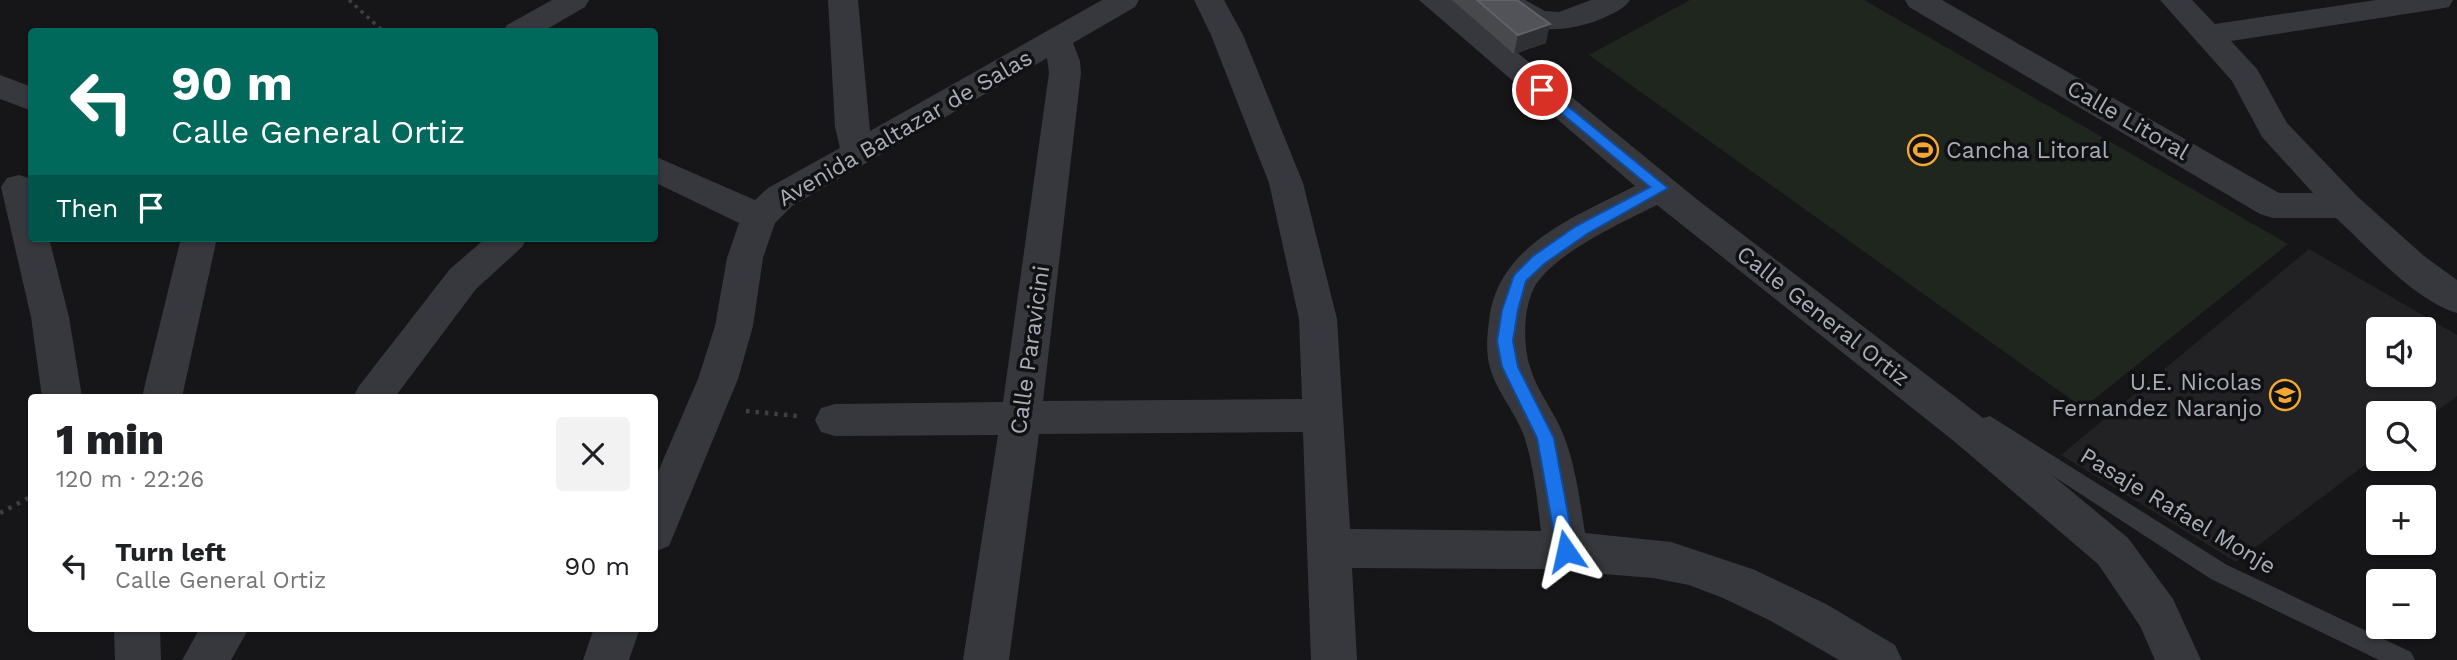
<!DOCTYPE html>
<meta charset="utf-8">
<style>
body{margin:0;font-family:"Work Sans",sans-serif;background:#f2f2f2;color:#202124;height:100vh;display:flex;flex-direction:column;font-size:26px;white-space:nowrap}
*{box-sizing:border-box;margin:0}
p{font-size:23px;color:#757577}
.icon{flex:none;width:38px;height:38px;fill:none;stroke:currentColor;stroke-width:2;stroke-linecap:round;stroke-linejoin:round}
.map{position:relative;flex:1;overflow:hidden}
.details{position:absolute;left:28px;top:394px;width:630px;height:238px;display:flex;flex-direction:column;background:#fff;border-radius:7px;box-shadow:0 2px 5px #0004}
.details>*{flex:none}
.hud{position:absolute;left:28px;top:28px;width:630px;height:214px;border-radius:7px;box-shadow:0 2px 5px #0004;background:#00695c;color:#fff;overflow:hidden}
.tools{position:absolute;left:2366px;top:317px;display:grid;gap:14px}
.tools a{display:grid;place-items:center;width:70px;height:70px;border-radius:7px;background:#fff;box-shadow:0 2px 5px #0004;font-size:35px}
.pin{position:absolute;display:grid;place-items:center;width:60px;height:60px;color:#fff;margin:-30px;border:4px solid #fff;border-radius:50%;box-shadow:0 2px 7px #0007}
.me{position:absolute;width:77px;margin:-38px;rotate:349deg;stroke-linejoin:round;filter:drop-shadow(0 0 5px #0008)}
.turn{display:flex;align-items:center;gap:24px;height:147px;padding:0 28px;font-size:32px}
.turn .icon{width:91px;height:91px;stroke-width:2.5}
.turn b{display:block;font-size:49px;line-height:60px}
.then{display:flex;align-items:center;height:66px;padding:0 28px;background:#0003;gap:14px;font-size:26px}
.round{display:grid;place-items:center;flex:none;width:74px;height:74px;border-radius:7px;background:#f2f2f2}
.summary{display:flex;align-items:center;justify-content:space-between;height:119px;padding:0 28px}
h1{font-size:42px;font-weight:800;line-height:52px}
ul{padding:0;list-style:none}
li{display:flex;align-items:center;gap:21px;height:105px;padding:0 28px}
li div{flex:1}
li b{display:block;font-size:26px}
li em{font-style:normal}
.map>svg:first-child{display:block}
</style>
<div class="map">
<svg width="2457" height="660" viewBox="0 0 2457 660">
<rect width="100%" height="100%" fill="#161618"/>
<path fill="#222225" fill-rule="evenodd" d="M2309,249L2457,335V396L2424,421V413H2378V455L2236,562L2061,455ZM2378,329H2424V374H2378Z"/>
<path fill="#1e261e" d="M1690,0H1864L2288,244L2083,408L1589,55Z"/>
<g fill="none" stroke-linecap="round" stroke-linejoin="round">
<path stroke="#3d3f44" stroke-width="3.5" stroke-dasharray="3.5 4.5" stroke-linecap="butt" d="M349,0L384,32"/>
<path stroke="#3d3f44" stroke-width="4.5" stroke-dasharray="3.5 6" stroke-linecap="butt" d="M746,411L797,416
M0,513L32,496"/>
<path fill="#37383d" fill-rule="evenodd" d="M1990,416L2227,565L2411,652L2415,660H2379L2211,579L1987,433L1969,438L1962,436L1959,430L1962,424Z"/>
<path fill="#37383d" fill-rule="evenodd" d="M552,0H589L585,7L542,32H503L507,25Z
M828,0H858L870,131L1102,0H1139L1135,7L1073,43L1080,61L1081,73L1043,401L1302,399L1299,319L1269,183L1211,35L1194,0H1224L1243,35L1303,183L1337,319L1350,529L1541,531C1537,499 1534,466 1524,436C1515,411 1495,390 1489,364C1486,350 1487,335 1489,321C1497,245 1575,217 1635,186L1419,0H1453L1699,201L1983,418L2128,538L2173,599L2201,660H2155L2140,626L2098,564L1955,442L1657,205C1623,222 1552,254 1534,288C1523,309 1523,345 1530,367C1537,392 1556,413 1565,439C1576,469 1580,501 1585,533L1671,542L1755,570L1826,604L1895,645L1902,660H1839L1771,621L1723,598L1689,585L1653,578L1542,569L1352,568L1357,660H1311L1303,432L1039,434L1009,660H963L998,435L835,436L821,432L815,420L821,408L835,404L1003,402L1049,73L1047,58L792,206L775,223L763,258L753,326L738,379L669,546L654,552V481L698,379L715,326L727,258L739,223L654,182V156L755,200L768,188L840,148L835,127Z
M1489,0H1525L1545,11L1559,12L1591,0H1630C1624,9 1614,13 1603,18C1567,34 1514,37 1489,0Z
M1905,0H1942L2279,193H2313L2262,137L2232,81L2160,0H2192L2215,24L2376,0H2453L2449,7L2438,9L2231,41L2257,69L2287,123L2358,197L2424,256L2457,280V313C2414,300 2370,249 2336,218H2273L2260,214L1909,7Z
M0,75L32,87V111L0,99Z
M19,175L32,179V238H49L69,317L82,397H42L31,317L1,187L7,178Z
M181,238H217L182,397H142Z
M486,238H527L522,247L476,289L395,397H353L359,386L450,269Z
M114,628H160L161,660H115Z
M200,628H249L231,660H182Z
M594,628H640L629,660H583Z"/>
</g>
<path fill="#47494d" d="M1452,0H1517L1546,43L1514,54Z"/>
<path fill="#2f3033" d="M1550,24L1546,43L1514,54L1518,35Z"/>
<path fill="#525359" stroke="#5f6168" stroke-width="2" d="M1477,0H1517L1550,24L1518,35Z"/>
<path fill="#1a73e8" stroke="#114b97" stroke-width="2" d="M1542,85L1668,188L1587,234L1544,264L1526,281L1518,310L1513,341L1518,367L1554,438L1575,551L1573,557L1566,559L1560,557L1557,551L1537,438L1502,367L1497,341L1502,310L1514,275L1533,256L1576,226L1650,187L1537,93V87Z"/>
<defs>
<g id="stadium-ring" transform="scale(1.575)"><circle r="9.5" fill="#111113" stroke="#f4a731" stroke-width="1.5"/><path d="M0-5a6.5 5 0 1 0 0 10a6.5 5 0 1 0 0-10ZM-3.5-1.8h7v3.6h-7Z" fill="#f4a731"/></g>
<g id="school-ring" transform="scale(1.575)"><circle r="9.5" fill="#111113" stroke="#f4a731" stroke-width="1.5"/><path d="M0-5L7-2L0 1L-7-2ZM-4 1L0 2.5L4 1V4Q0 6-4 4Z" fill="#f4a731"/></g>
</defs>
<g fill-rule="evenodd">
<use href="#stadium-ring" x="1923" y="150"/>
<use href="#school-ring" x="2285" y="395"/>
</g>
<g text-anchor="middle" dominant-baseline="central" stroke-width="7" stroke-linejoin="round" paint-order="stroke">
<g font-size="23" fill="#a7adb8" stroke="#111113">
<text transform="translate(2128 120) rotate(30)">Calle Litoral</text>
<text transform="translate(905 128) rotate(-30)">Avenida Baltazar de Salas</text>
<text transform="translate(1823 316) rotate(38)">Calle General Ortiz</text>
<text transform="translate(1030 350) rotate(-82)">Calle Paravicini</text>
<text transform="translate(2178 511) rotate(31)">Pasaje Rafael Monje</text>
</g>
<g font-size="23" fill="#a7adb8" stroke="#111113" text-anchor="start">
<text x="1946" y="150">Cancha Litoral</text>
<text x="2262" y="382" text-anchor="end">U.E. Nicolas<tspan x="2262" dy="26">Fernandez Naranjo</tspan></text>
</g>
</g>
</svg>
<div class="tools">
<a><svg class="icon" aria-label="sound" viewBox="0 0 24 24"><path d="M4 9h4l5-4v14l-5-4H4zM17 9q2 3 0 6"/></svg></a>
<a><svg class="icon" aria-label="search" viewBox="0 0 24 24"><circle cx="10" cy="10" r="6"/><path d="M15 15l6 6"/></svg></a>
<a>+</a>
<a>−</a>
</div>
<div class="pin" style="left:1542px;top:90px;background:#d93025"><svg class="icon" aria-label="arrive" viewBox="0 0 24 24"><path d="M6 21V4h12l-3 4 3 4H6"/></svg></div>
<svg class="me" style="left:1566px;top:551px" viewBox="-20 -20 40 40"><path d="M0-17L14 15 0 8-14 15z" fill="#1a73e8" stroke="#fff" stroke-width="4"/></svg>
<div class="hud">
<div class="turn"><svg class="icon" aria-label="left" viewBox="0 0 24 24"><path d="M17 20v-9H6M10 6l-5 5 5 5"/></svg><div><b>90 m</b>Calle General Ortiz</div></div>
<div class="then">Then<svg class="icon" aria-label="arrive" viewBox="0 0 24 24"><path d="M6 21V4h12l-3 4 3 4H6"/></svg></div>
</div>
<section class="details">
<div class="summary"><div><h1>1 min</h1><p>120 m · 22:26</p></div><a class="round"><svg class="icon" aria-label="close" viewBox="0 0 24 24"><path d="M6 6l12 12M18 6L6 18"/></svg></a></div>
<ul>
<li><svg class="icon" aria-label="left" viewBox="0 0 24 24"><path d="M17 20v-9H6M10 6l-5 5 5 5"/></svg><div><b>Turn left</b><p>Calle General Ortiz</p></div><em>90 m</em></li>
</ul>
</section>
</div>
